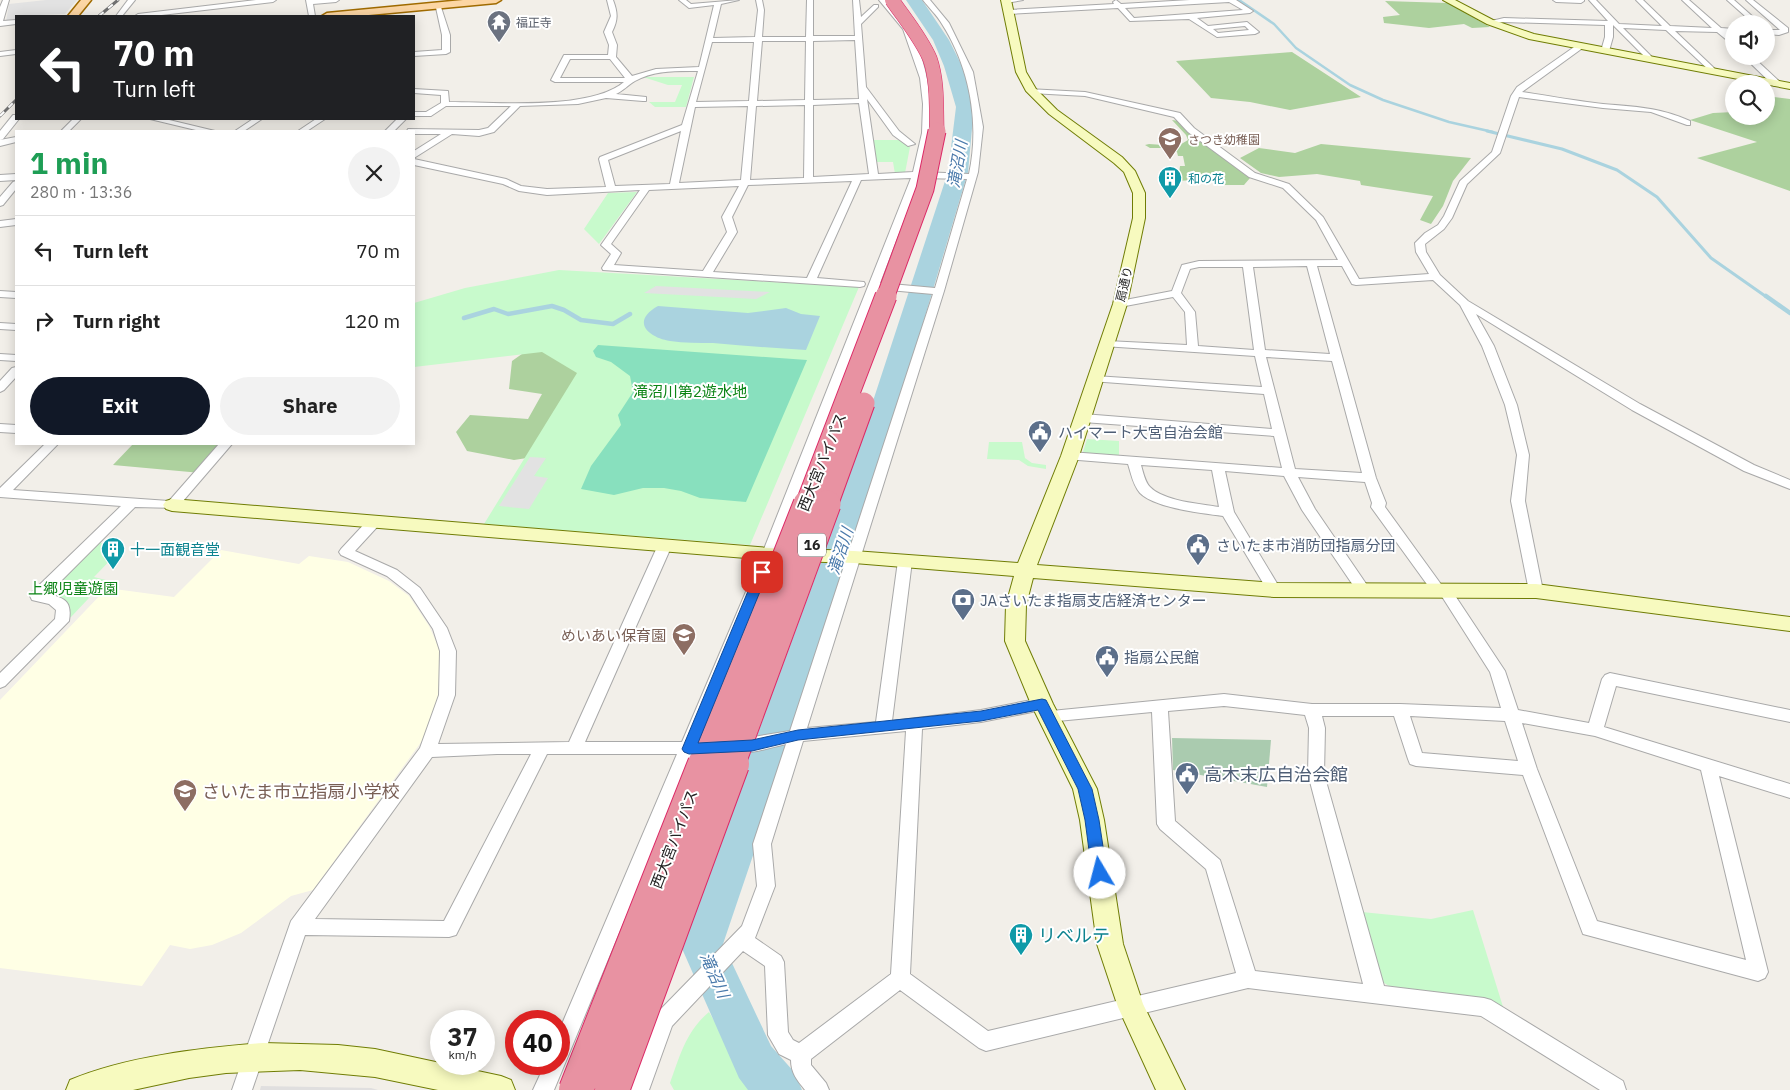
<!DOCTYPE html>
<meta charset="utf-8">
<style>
body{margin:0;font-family:"IBM Plex Sans","Noto Sans JP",sans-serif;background:#f2f2f2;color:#222;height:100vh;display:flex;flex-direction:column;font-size:19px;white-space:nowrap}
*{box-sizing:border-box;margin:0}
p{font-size:16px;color:#767676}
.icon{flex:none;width:28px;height:28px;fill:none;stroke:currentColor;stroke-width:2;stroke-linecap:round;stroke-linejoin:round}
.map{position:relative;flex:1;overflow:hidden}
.sheet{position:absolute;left:15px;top:130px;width:400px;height:315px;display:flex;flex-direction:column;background:#fff;border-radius:0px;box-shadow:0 2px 12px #0003}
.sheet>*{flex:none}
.top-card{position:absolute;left:15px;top:15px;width:400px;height:105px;border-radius:0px;box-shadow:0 2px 12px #0003;background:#202124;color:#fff;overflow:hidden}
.buttons{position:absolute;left:1725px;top:15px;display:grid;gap:10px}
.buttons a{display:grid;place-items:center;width:50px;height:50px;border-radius:50%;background:#fff;box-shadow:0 2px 12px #0003;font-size:25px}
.speed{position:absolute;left:430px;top:1010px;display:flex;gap:10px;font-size:25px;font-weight:700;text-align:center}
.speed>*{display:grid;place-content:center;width:65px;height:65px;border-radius:50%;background:#fff;box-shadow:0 2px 12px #0003;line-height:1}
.speed small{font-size:12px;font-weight:400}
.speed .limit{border:8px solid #d22;background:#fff;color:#111}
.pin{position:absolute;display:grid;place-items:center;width:42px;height:42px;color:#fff;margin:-21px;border-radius:10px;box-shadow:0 2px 8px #0006}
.me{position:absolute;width:55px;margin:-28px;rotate:352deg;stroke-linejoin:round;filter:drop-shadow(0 0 4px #0008)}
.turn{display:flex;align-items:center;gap:18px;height:105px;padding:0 15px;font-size:22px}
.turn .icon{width:65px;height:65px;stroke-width:2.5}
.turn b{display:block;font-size:35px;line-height:42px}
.round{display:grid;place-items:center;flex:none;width:52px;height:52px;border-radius:26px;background:#f2f2f2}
.overview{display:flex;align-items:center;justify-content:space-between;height:85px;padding:0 15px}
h1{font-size:30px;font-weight:700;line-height:38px;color:#1e9e55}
.primary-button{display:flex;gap:10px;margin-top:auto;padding:10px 15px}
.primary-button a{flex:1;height:58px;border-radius:30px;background:#111827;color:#fff;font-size:20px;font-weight:700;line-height:58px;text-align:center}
.primary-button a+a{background:#f2f2f2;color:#222}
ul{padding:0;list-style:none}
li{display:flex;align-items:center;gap:15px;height:70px;padding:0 15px;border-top:1px solid #e0e0e0}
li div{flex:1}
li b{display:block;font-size:19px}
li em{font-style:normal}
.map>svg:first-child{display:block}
</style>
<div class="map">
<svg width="1790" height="1090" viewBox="0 0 1790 1090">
<rect width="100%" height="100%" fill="#f2efe9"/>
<path fill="#e0dfdf" d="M261,1086L371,1088L378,1090H260Z"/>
<path fill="#ffffe5" d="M221,550L299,564L309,556L348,562L389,581L409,596L429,626L443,657L440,695L427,734L313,890L291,896L241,933L212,945L190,949L170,945L142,986L0,968V700L107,588L174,597Z"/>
<path fill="#add19e" d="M1385,1L1448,3L1490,27L1472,28L1464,24L1429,28L1384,23L1383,17L1400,15Z
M1292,52L1361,97L1290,110L1250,102L1211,98L1176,61Z
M1766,96L1790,99V191L1697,158L1757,142L1690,120L1713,113L1734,112V116H1766Z
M1172,120L1179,121L1188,132L1250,178L1244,185H1223L1216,179L1176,181L1173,173H1179L1180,166H1185L1183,156H1178L1177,152L1167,151L1165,148H1150L1145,145L1149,144L1178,146L1188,140L1186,135Z
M1321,144L1471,158L1453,181L1443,206L1431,224L1420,220L1433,196L1361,185L1360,181L1317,174L1279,177L1261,173L1240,158L1259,148L1295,153Z
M536,344L584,357L546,455L514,460L467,451L456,432L470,415L528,419L542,394L509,389L512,361Z
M133,444H223L201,473L113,465Z"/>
<path fill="#aacbaf" d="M1172,738L1271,740L1267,787L1173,770Z"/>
<path fill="#c8facc" d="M643,77H694L686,107H655L649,102H675L682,85H668Z
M872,140H899L910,147L905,173L895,174L893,162H874Z
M637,192L599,244L584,229L608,193Z
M559,270L859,287L750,545L484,524L577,373L542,352L414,367V303L465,288Z
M1087,439L1119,441V456L1085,454L1083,452Z
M989,442H1022L1025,458L1032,463L1046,465V469L1028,466L1019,460L987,459Z
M95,542L123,547L94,577L106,580L71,617H66L67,607L37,596Z
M1473,910L1504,1010L1485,998L1389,986L1378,979L1362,912L1431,919Z
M709,1012L747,1078L757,1090H674L670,1083C680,1056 686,1031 709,1012Z"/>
<path fill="#88e0be" d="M598,345L807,360L746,502L700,498L681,491L664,488H643L614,495L581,489L591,466L621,425L618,415L633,392L630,376L611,362L596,357L593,351Z"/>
<path fill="#e2e2e2" d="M46,0H77L65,14L16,16V21H6L9,4Z
M656,286L770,292L756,299L644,293Z
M530,457L546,458L534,476L548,478L529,509L499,506Z"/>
<path fill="#aad3df" d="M658,306L748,313L786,308L801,314L820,316L806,350C775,348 744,346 713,343C699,343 684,343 670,341C647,337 631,321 658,306Z"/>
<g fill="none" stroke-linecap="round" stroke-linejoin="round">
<path stroke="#aad3df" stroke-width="2.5" d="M1239,0L1274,24L1296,48L1350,85L1383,100L1449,122L1493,132"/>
<path stroke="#aad3df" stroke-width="3" d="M1487,131L1562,149L1617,170L1657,197L1711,258L1768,298"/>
<path stroke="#aad3df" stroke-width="4.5" d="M1766,296L1790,313
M464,318L494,309L508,314L552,306L564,310L581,320L613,324L630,314"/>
<path fill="#aad3df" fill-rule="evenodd" d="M906,0H922L949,40L962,66L974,107L968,172L849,572L723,944L771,1046L795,1073L802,1090H748L739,1078L680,944L817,572L948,172L956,107L944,66L933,40Z"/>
<g stroke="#a9a9a9" stroke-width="2">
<path id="street" d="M3,0H9L3,21L16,20V24L0,26V7Z
M128,0H135L122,16H116Z
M256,0H276L273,2L153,16H135L138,14Z
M306,0H339L336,2L313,4L315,16H309Z
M607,0H613C618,13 618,20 612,32L617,45L616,57L632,76L656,69L699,67L714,5L689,8L679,0H686L691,4L739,0L721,4L713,38L755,37L758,10L756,0H762L764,10L762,37H806L807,0H813V36H855L853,0H859L861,17L874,5H878V7L861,24L866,87L899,131L915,144L908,146L893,135L867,99L878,174L913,172L922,133L923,104L920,78L903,29L879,0H886C893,9 905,19 910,30C935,81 933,118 922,172L969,174C980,123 970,68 942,24C937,15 929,8 923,0H930L949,23L973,72L983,127L978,172L944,291L807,728L876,722L898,561L900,558H910L912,561L892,721L981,710L1042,698L1048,700L1050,704L1048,708L1042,710L981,722L922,729L910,974L988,1031L1236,973L1206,869L1160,829L1157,824L1152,712L1047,722L1041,720L1039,716L1041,712L1224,694L1312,704H1400L1501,708L1490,672L1441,595L1434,594L1371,507L1372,503L1365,482L1298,477L1315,509L1371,591L1369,594H1359L1302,510L1284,476L1225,471L1234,512L1281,590L1279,593H1269L1223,516C1201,513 1155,508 1140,493C1133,485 1131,473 1128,464L1066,459L1064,456L1066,453L1070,452L1282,468L1274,436L1083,422L1077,418L1083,414L1272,429L1264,394L1091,381L1089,379L1091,377L1095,376L1262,387L1255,356L1103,346L1101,344L1103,342L1107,341L1187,345L1185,312L1173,297L1120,307L1115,304L1120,301L1172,291L1182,265L1199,261L1338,260L1316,220L1283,188L1249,177L1188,132L1174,117L1085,96L1031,93L1027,91L1028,89L1085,92L1180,113L1194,128L1255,173L1289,184L1323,217L1359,279L1429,274L1416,252L1415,243L1425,233L1438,225L1444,216L1460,181L1492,152L1511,96L1517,87L1577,45L1584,47L1522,92C1549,96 1576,101 1603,104C1636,107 1658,107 1690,121V125H1687L1651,112L1603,108L1519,97L1500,153L1467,184L1452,218L1444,229L1425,244L1426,252L1440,275L1468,301L1640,404L1754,465L1790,480V489L1744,471L1632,410L1476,314L1494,346L1517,405L1529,455L1525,501L1543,591L1541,594H1531L1529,591L1511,501L1517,455L1505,405L1482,346L1460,305L1433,280L1356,285L1352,284L1342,266H1317L1376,478L1386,503L1385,507L1443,587L1450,588L1505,671L1518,710L1589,723L1602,679L1605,675L1610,673L1790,710V722L1616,686L1604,727L1790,784V798L1719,776L1768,972L1765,978L1758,981L1583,934L1523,775L1416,766L1410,764L1408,759L1394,716H1322L1325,728L1324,774L1384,986L1484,998L1491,1000L1623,1081L1626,1090H1600L1481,1016L1248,988L986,1051L979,1048L900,990L811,1059V1065L826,1083L829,1090H805C797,1080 791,1073 791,1060L779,1054L768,1035L765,966L743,951L672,1026L649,1090H629L657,1013L742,926L757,886L753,844L786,744C768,748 747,756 729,751L727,746L729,741L790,731L933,294L878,289L776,554L698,742L702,743L704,748L702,753L693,754L554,1090H533L545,1064H559V1031L677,754H547L456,935L449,937L305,935L252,1090H232L291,921L420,748L439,695L440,651L433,629L410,594L387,576L341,555L339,552L341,549L368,520H378L380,523L378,526L355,551L397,570L420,588L447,628L456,651L455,695L438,744L569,742L658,545L660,542H670L672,545L585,742H682L762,554L911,178L861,180L817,278L864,282L865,284L864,286L860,287L603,270L602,268L611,254L601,245L640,190L547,195L519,191L503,184L414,165V159L506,179L521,186L547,189L606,187L599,159L600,157L682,125L698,71C677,71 654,70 635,81C628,85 623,91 616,94L646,97V101H643L606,98L578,104L520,106L494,132L479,136L452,134L414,158V151L441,134H414V131H407L408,129L479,130L488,128L511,106H446L431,116H414V112H426L441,103V95L414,93V89L448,91L449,102C493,102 590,111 624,82H555L551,80L564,55H608L609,45L604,32L611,16ZM855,40L859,99L813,100V41ZM762,41H806L805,100L757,101ZM712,42H754L749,101L696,102ZM570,59H610L625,78H560ZM859,103L869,174L813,177V105ZM805,105L804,178L750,180L756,106ZM748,106L741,180L679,183L695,107ZM681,131L670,184L615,186L608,160ZM920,178L967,179L935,288L880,283ZM852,181L807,278L713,272L737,232L732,217L748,185ZM739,186L722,217L727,232L703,271L614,265L621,253L611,244L649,190ZM1307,266L1330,354L1265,350L1253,267ZM1199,267H1243L1254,350L1198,346L1195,312L1181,293L1190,269ZM1266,357L1332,361L1362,473L1295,469ZM1141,465L1212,470L1219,507C1201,504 1163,501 1150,487C1145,482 1143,472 1141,465ZM1224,706L1305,715L1309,728L1308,774L1363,984L1255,971L1220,860L1175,821L1168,711ZM1410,716L1505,721L1518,761L1422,753ZM1522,723L1595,736L1701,770L1746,960L1597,921L1537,769ZM906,731L891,974L799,1043L793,1040L788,1032L784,962L781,956L755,938L775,886L771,844L803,741ZM497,754H531L444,921L315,919L432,757Z
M1003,0H1023L1006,3Z
M1116,0L1121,4L1190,0H1236L1253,11L1250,13L1197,18L1208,26L1247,22L1259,32L1255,34L1217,37L1189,19L1130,21L1118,8L1009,14L1006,12L1009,10L1114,4L1113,2ZM1229,2L1243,10L1134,18L1125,8ZM1245,26L1249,30L1218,33L1213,29Z
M1553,0H1584V1L1581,3L1556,2Z
M1589,0H1596L1619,24L1662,26L1636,0H1643L1670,26L1712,28L1682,0H1689L1721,28L1734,29V33H1726L1734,40V46L1717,32L1675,31L1714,68L1715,70L1711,72L1666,30L1623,28L1651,56L1652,58L1648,60L1613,25V37L1609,51L1605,53L1601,51L1605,37V25L1504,22L1490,24L1487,22L1504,18L1608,21Z
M1727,0H1734L1761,24H1754Z
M1746,0H1753L1788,28V32L1779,35L1766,34V30H1780Z
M435,3L440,4L450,35V52L446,54L414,56V52L442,50V35Z
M16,50V54L0,56V52Z
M1743,56H1752L1780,82V86H1774Z
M13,115H16V119H19L3,139L0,140V131Z
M73,119H81L69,131H61Z
M150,119H165L215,131H200Z
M253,119H262L244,131H235Z
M316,119H325L307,131H298Z
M397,119H406L394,131H385Z
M16,137V142L0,146V140Z
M16,174V180L0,181V175Z
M16,181V189L3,205L0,206V197L13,182Z
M16,219V225L0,227V221Z
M0,291L16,292V298L0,297Z
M0,323L16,324V330L0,329Z
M0,354L16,355V361L0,360Z
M16,367V377L4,390L0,392V381L12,368Z
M0,424L16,425V433L0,432Z
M45,444H58L13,490L169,501L219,444H232L177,508L135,507L48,594C66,598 72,602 69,621L5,686L0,688V673L55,619L56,610L49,604L32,600L30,596L32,592L121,506L0,497V488Z"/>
</g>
<g stroke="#707d05" stroke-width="2">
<path id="secondary" d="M1001,0H1011L1026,72L1036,89L1057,110L1122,157L1135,171L1145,193V218L1127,304L1079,456L1037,565L1274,583L1536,584L1790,617V631L1536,598L1274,597L1033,578L1026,605L1025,641L1053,704L1097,789L1104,820L1123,944L1143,1004L1185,1090H1156L1118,1007L1097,944L1080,820L1073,789L1031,704L1005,641L1006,605L1014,576L854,563L769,560L172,511L166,509L163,505L166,501L172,499L769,548L854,551L1018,563L1061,456L1113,304L1133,218V193L1124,172L1114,163L1049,114L1026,91L1016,72Z
M1443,0H1455L1493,20L1534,34L1790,83V89L1529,39L1487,24Z
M263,1043L338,1045L375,1049L501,1076L511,1080L515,1090H438L375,1077L300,1070L226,1073L189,1078L133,1090H66L70,1080C127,1056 202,1048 263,1043Z"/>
</g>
<g stroke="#a06b00" stroke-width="3">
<path id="primary" d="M81,0H91L78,16H68Z
M463,0H501L496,3L358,16H322L327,13Z"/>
</g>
<use href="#street" fill="#fff" fill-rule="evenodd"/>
<use href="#secondary" fill="#f7fabf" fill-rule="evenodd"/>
<use href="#primary" fill="#fcd6a4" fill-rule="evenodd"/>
<g stroke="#707070" stroke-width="3">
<path id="rail" d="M99,16L118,0
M0,116L16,100"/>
</g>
<use href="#rail" stroke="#fff" stroke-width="2" stroke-dasharray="6" stroke-linecap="butt"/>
<g stroke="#dc2a67" stroke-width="15" stroke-linecap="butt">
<path id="highway-bridge-far4" d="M892,0C905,19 921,38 930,59C938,82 936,109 937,132"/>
</g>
<g stroke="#dc2a67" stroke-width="19" stroke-linecap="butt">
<path id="highway-bridge-far3" d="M885,298L925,189L937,131"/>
</g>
<g stroke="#dc2a67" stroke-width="23" stroke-linecap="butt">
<path id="highway-bridge-far2" d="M806,505L886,296
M827,505L864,403"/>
</g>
<g stroke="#dc2a67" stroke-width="29" stroke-linecap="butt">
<path id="highway-bridge-far1" d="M704,765L807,504
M731,765L827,504"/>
</g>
<g stroke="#dc2a67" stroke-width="36" stroke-linecap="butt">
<path id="highway-bridge" d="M576,1090L705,764
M612,1090L732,764"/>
</g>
<use href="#highway-bridge-far4" stroke="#e892a2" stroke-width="14"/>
<use href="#highway-bridge-far3" stroke="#e892a2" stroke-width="17"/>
<use href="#highway-bridge-far2" stroke="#e892a2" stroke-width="21"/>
<use href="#highway-bridge-far1" stroke="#e892a2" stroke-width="27"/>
<use href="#highway-bridge" stroke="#e892a2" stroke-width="34"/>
</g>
<path fill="#1a73e8" stroke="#114b97" d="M762,568L768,572L698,743L752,740L798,730L981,711L1042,699L1046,700L1092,789L1099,820L1107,873L1105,878L1100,880L1094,878L1092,873L1085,820L1078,789L1038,710L981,721L798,740L752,751L689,754L684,752L682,749L756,572Z"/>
<defs>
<g id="temple-pin" transform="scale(1.25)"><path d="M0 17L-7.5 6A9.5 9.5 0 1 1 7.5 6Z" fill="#6b7280" stroke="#fff"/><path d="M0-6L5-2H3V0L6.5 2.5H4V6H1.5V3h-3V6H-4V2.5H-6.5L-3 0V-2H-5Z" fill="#fff"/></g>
<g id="school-pin" transform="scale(1.25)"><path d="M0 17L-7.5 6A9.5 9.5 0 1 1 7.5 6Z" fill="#8d6e63" stroke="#fff"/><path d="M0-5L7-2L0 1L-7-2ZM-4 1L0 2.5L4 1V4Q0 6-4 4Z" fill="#fff"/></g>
<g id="building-pin" transform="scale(1.25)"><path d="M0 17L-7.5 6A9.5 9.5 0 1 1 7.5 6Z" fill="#0f9aa8" stroke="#fff"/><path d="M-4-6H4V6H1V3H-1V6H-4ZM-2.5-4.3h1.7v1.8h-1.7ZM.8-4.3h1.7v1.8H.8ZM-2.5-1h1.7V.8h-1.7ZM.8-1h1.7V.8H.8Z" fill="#fff"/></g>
<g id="civic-pin" transform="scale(1.25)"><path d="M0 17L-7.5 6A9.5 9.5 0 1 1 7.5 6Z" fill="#5c6f8a" stroke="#fff"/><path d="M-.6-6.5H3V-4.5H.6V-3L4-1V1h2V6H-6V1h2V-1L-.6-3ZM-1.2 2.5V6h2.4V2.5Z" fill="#fff"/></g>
<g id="bank-pin" transform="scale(1.25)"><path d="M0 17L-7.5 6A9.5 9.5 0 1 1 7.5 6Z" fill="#5c6f8a" stroke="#fff"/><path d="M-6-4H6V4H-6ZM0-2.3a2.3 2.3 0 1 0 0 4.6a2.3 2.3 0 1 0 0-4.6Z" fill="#fff"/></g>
</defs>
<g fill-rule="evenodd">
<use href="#temple-pin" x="499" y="22"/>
<use href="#school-pin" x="1170" y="139"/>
<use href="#building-pin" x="1170" y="178"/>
<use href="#civic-pin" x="1040" y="432"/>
<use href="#civic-pin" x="1198" y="545"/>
<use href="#building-pin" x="113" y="549"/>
<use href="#bank-pin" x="963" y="600"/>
<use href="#school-pin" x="684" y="635"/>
<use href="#civic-pin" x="1107" y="657"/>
<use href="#civic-pin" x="1187" y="774"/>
<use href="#school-pin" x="185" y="791"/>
<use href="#building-pin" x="1021" y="935"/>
</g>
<g text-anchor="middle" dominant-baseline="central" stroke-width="4" stroke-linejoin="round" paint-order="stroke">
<g font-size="12" fill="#5b616d" stroke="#fff" text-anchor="start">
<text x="516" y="22">福正寺</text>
</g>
<g font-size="12" fill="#785e54" stroke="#fff" text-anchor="start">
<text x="1188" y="139">さつき幼稚園</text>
</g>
<g font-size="12" fill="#0d838f" stroke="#fff" text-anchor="start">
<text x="1188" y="178">和の花</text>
</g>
<g font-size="12" fill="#222" stroke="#fff">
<text transform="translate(1124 284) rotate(-77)">扇通り</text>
</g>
<rect fill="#fff" stroke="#646464" stroke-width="1" x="798" y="533.5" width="28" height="23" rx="4"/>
<g font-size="14" font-weight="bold" fill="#222">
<text x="812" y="545">16</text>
</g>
<g font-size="15" fill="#0c8416" stroke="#fff">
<text x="690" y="391">滝沼川第2遊水地</text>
<text x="73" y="588">上郷児童遊園</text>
</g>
<g font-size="15" fill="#4e5e75" stroke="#fff" text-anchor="start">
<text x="1058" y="432">ハイマート大宮自治会館</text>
<text x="1216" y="545">さいたま市消防団指扇分団</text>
<text x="980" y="600">JAさいたま指扇支店経済センター</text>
<text x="1124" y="657">指扇公民館</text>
</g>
<g font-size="15" fill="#222" stroke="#fff">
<text transform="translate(822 462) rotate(-68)">西大宮バイパス</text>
<text transform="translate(674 839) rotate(-69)">西大宮バイパス</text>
</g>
<g font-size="15" fill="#0d838f" stroke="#fff" text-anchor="start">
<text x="130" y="549">十一面観音堂</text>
</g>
<g font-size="15" fill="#785e54" stroke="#fff" text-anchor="end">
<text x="666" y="635">めいあい保育園</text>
</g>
<g font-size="16" font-style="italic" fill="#4a7aab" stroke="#fff">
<text transform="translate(957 164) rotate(-80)">滝沼川</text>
<text transform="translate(840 551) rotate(-72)">滝沼川</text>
<text transform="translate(715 975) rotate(66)">滝沼川</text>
</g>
<g font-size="18" fill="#4e5e75" stroke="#fff" text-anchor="start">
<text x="1204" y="774">高木末広自治会館</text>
</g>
<g font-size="18" fill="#785e54" stroke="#fff" text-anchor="start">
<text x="202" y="791">さいたま市立指扇小学校</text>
</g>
<g font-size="18" fill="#0d838f" stroke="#fff" text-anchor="start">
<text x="1038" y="935">リベルテ</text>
</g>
</g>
</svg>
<div class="buttons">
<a><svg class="icon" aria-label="sound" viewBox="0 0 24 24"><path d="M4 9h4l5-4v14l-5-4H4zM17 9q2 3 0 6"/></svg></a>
<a><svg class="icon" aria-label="search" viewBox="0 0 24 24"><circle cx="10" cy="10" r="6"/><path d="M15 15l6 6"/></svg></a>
</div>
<div class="speed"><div>37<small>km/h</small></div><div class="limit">40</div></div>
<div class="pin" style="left:762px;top:572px;background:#d93025"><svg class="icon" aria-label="arrive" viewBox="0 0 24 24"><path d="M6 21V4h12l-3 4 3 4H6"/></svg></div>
<svg class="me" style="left:1100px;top:873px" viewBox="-20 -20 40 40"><circle r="19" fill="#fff"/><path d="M0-13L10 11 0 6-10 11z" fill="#1a73e8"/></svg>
<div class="top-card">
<div class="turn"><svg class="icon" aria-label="left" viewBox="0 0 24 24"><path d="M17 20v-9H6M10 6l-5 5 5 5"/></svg><div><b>70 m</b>Turn left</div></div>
</div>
<section class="sheet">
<div class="overview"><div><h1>1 min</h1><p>280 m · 13:36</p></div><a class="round"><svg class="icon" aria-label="close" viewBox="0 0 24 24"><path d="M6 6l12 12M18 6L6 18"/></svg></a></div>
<ul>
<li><svg class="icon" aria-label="left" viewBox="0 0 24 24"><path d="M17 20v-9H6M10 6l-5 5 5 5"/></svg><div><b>Turn left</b></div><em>70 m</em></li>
<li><svg class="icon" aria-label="right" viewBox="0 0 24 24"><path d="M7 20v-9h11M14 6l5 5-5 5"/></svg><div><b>Turn right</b></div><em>120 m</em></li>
</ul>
<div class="primary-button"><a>Exit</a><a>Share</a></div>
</section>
</div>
